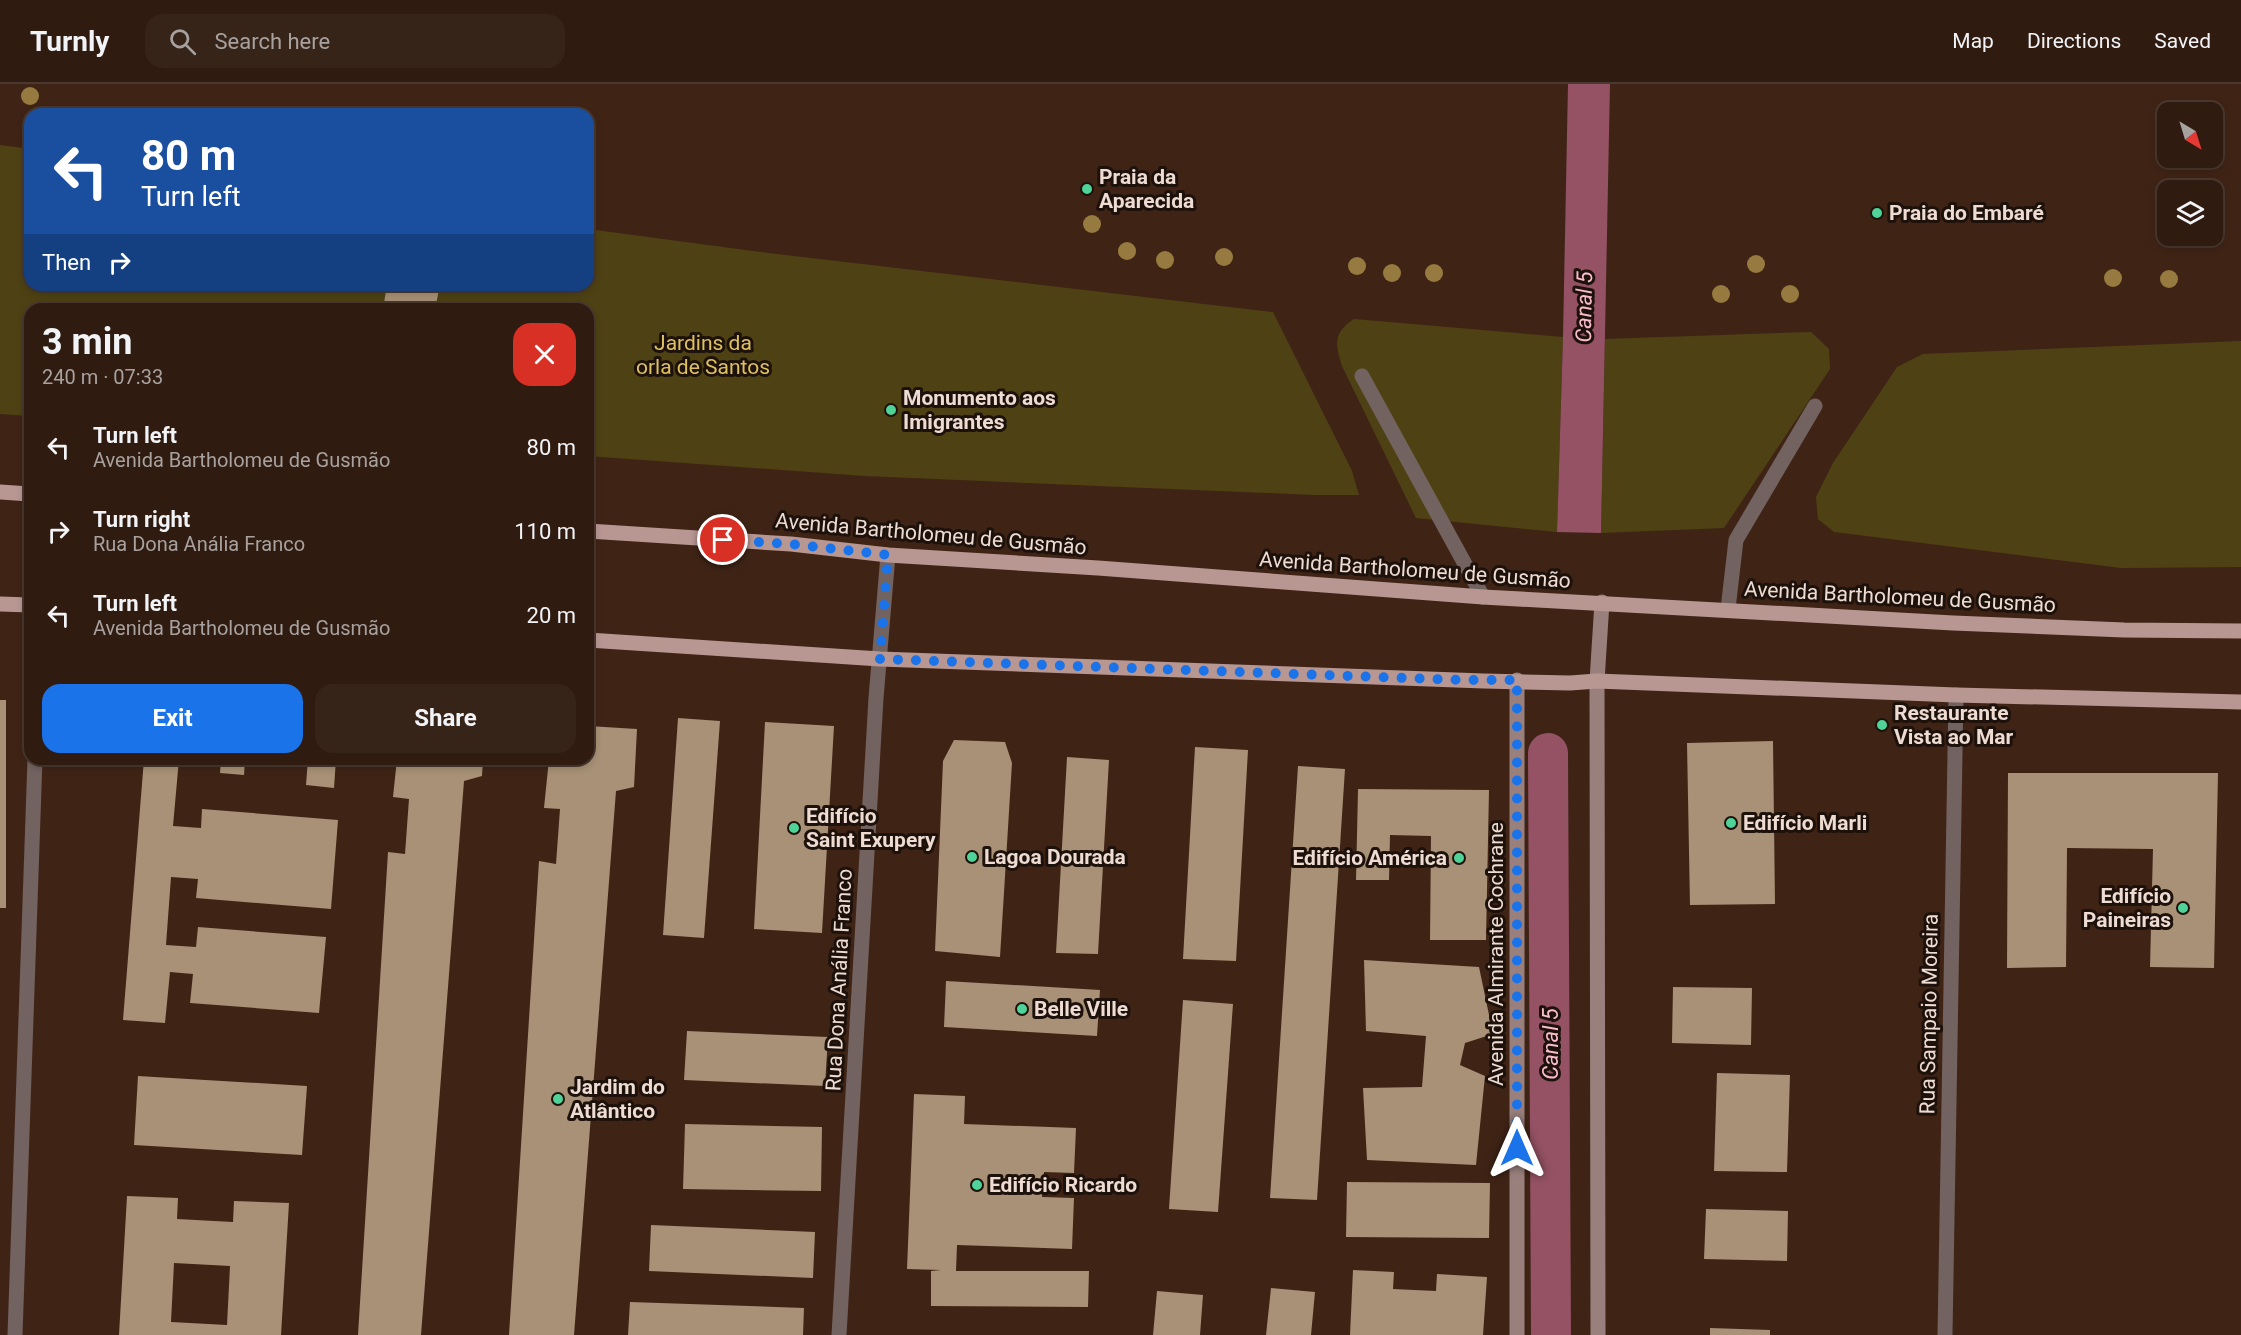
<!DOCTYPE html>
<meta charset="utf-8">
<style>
body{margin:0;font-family:Roboto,sans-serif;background:#372419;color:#f1f3f6;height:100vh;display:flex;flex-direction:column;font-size:22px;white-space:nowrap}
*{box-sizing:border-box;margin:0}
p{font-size:20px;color:#a7a19f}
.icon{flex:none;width:33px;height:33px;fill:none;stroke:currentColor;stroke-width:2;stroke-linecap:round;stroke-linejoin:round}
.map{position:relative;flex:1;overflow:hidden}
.details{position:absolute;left:24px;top:219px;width:570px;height:462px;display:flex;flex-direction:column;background:#2f1b10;border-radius:18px;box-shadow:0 3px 9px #0003,0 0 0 2px #4a3930}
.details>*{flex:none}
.hud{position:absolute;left:24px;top:24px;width:570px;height:183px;border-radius:18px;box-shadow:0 3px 9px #0003,0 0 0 2px #4a3930;background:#1a4fa0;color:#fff;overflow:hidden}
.needle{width:39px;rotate:142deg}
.controls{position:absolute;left:2157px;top:18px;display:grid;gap:12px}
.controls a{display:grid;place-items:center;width:66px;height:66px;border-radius:12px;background:#2f1b10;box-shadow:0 3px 9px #0003,0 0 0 2px #4a3930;font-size:30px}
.pin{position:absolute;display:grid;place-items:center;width:51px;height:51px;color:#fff;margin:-26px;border:3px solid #fff;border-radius:50%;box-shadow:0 2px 6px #0007}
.me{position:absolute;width:66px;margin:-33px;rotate:0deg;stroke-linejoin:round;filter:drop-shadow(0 0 4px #0008)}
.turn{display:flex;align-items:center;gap:21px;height:126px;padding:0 18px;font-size:27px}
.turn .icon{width:78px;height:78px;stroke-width:2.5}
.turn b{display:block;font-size:42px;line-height:51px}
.then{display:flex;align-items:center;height:57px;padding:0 18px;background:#0003;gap:12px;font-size:22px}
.round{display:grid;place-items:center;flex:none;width:63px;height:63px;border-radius:18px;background:#372419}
.overview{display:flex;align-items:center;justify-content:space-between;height:102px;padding:0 18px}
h1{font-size:36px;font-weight:700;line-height:45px}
.action{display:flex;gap:12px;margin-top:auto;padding:12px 18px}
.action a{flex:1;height:69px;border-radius:18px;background:#1a73e8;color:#fff;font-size:24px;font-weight:700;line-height:69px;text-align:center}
.action a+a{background:#372419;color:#f1f3f6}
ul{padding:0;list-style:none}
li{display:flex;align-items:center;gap:18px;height:84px;padding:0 18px}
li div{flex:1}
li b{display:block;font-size:22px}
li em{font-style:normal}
header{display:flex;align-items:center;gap:36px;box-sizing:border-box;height:84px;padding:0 30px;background:#2f1b10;border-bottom:2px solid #4a3930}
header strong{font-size:28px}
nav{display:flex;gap:33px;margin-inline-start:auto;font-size:21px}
.search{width:420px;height:54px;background:#372419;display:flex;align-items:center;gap:15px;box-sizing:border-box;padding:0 21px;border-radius:18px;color:#a7a19f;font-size:22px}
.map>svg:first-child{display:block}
</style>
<header>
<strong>Turnly</strong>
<div class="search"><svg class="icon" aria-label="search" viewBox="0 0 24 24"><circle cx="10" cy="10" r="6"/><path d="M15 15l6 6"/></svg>Search here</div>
<nav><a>Map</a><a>Directions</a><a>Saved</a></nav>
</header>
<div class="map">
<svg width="2241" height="1251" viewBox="0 0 2241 1251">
<rect width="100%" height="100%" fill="#3f2416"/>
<path fill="#4e4214" d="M0,61L30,65V201H588V145L768,169L1273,228L1352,387L1359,411H1315L865,392L588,372V225H30V332L0,330Z
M1354,235L1563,253L1557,448L1416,434L1342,282C1335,259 1333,249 1354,235Z
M1811,248L1829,265L1830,285L1724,444L1601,449L1605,255Z
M2241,257V483L2121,484L1834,448L1818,435L1816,413L1833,379L1897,283L1923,270Z"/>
<path fill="#945264" d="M1568,0H1610L1601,449L1557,448L1563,253Z"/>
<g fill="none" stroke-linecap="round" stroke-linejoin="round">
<path stroke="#945264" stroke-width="40" d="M1548,669L1551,1251"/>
</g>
<path fill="#a89176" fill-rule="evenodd" d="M387,201H440L435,225H383Z
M0,616H6V824H0Z
M678,634L720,637L704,854L663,851Z
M765,638L834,642L822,849L754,845Z
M588,642L637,645L634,703L616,707L574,1251H509L539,777L556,780L560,725L544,724L549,675H588Z
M954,656L1005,658L1012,679L1000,873L935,867L943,677Z
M1773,657L1775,820L1690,821L1687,659Z
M1195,663L1248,666L1236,877L1183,875Z
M1067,673L1109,676L1098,870L1056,869Z
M144,675H179L173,742L201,744L202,725L338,736L331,825L196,814L198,795L171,793L166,861L196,863L198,843L326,853L319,929L190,919L193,890L170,888L165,939L123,936Z
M221,675H245L244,691L220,689Z
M308,675H336L334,704L306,701Z
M397,675H483L482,692L464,697L421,1251H358L388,768L405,770L409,715L393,713Z
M1298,682L1345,685L1317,1116L1270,1114Z
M2008,689H2218L2214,884L2150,883L2153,765L2067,764L2066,883L2007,884Z
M1358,705L1489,706L1486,856H1430L1431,752L1390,751L1389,796H1356Z
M1364,876L1479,883L1493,950L1465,959L1460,981L1485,992L1476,1081L1367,1076L1363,1004L1422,1003L1426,952L1366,947Z
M946,897L1100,906L1097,952L944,943Z
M1673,903L1752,904L1751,961L1672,959Z
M1183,916L1233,920L1218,1128L1169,1125Z
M687,947L828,953L825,1002L684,996Z
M1717,989L1790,991L1787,1088L1714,1087Z
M138,992L307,1002L302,1071L134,1061Z
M914,1010L965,1012L964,1040L1076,1044L1074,1089L1044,1088L1042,1113L1074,1114L1072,1165L957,1161L956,1187H1089L1088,1223L931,1222V1187L941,1186L907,1185Z
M685,1040L822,1043L821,1107L683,1105Z
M1347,1098L1490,1099L1489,1154L1346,1153Z
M127,1112L178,1114L177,1135L233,1138L234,1117L289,1119L281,1251H119ZM174,1179L230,1182L227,1241L171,1238Z
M1706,1125L1788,1127L1787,1177L1704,1175Z
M651,1141L815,1148L813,1194L649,1187Z
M1353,1186L1394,1188L1393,1205L1436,1207L1437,1190L1487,1193L1483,1251H1350Z
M1271,1204L1315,1208L1311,1251H1266Z
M1157,1207L1203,1211L1200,1251H1153Z
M630,1218L804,1224L803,1251H628Z
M1710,1244L1770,1246V1251H1710Z"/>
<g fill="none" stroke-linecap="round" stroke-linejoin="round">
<path stroke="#726260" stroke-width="15" d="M1362,292L1483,513
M1728,525L1736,456L1815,322"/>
<path stroke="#726260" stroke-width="15" d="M839,1251L876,614L888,471
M1945,1251L1956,611"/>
<path stroke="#726260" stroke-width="15" d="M15,1251L35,675"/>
<path stroke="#99807d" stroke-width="15" d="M1517,1251V596
M1598,1251L1597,597L1602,518"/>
<path stroke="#b89793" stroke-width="15" d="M0,408L30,410
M588,447L791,460L888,471L1098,484L1483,513L1953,539L2124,546L2241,547
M0,520L30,521
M588,556L880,575L1484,597L1570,599L1597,597L1956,611L2241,618"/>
</g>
<g fill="#967a3f">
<circle cx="30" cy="12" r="9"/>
<circle cx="1092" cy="140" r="9"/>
<circle cx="1127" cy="167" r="9"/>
<circle cx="1224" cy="173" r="9"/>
<circle cx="1165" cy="176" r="9"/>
<circle cx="1756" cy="180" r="9"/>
<circle cx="1357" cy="182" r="9"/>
<circle cx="1392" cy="189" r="9"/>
<circle cx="1434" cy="189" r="9"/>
<circle cx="2113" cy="194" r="9"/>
<circle cx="2169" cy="195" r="9"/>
<circle cx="1721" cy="210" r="9"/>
<circle cx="1790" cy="210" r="9"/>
</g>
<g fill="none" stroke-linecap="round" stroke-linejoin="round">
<path stroke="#1a73e8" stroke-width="10" stroke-dasharray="0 18" d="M723,456L791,460L888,471L880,575L1461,596H1517V1064"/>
</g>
<g fill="#4fd399" stroke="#1d110b" stroke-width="2">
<circle cx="1087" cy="105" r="6"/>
<circle cx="1877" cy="129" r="6"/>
<circle cx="891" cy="326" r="6"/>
<circle cx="1882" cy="641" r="6"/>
<circle cx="1731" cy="739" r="6"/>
<circle cx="794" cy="744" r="6"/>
<circle cx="972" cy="773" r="6"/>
<circle cx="1459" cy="774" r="6"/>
<circle cx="2183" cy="824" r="6"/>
<circle cx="1022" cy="925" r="6"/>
<circle cx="558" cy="1015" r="6"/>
<circle cx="977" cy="1101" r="6"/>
</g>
<g text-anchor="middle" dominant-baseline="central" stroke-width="6" stroke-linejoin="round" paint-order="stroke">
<g font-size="21" font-weight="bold" fill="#eedcd3" stroke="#1d110b" text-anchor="start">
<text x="1099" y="93">Praia da<tspan x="1099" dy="24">Aparecida</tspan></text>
<text x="1889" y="129">Praia do Embaré</text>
<text x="903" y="314">Monumento aos<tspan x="903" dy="24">Imigrantes</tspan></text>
<text x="1894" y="629">Restaurante<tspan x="1894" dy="24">Vista ao Mar</tspan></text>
<text x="806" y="732">Edifício<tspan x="806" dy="24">Saint Exupery</tspan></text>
<text x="1743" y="739">Edifício Marli</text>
<text x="984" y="773">Lagoa Dourada</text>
<text x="1447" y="774" text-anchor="end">Edifício América</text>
<text x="2171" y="812" text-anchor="end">Edifício<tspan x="2171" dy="24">Paineiras</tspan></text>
<text x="1034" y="925">Belle Ville</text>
<text x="570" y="1003">Jardim do<tspan x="570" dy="24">Atlântico</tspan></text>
<text x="989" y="1101">Edifício Ricardo</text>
</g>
<g font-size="21" fill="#ddc160" stroke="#1d110b">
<text x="703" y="259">Jardins da<tspan x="703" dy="24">orla de Santos</tspan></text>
</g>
<g font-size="21" fill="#eedcd3" stroke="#1d110b">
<text transform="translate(931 450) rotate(5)">Avenida Bartholomeu de Gusmão</text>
<text transform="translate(1415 486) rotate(4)">Avenida Bartholomeu de Gusmão</text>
<text transform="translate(1900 513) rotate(3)">Avenida Bartholomeu de Gusmão</text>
<text transform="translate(1496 870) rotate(-90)">Avenida Almirante Cochrane</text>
<text transform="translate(839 896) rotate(-87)">Rua Dona Anália Franco</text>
<text transform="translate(1929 930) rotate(-89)">Rua Sampaio Moreira</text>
</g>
<g font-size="22" font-style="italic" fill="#f9bccb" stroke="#1d110b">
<text transform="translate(1584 223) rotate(-89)">Canal 5</text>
<text transform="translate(1550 960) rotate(-90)">Canal 5</text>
</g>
</g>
</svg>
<div class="controls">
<a><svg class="needle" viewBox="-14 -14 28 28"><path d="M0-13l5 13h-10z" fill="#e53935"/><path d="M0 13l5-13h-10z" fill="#a7a19f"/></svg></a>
<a><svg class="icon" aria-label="layers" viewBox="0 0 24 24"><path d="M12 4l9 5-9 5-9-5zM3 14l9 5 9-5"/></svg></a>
</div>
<div class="pin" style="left:723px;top:456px;background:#d93025"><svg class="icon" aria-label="arrive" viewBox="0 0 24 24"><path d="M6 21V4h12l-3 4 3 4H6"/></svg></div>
<svg class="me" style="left:1517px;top:1064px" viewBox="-20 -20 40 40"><path d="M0-17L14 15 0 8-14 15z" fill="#1a73e8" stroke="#fff" stroke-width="4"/></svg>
<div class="hud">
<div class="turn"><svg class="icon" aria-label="left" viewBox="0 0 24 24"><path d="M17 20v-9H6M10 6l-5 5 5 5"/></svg><div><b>80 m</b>Turn left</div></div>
<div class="then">Then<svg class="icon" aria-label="right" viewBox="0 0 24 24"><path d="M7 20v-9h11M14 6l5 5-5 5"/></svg></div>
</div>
<section class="details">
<div class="overview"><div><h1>3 min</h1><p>240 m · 07:33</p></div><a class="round" style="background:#d93025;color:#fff"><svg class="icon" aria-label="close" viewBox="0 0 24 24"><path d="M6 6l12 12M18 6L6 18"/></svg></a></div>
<ul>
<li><svg class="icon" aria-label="left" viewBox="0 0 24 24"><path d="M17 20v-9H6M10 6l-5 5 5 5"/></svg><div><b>Turn left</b><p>Avenida Bartholomeu de Gusmão</p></div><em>80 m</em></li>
<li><svg class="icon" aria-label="right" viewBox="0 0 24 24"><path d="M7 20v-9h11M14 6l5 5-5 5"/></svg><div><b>Turn right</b><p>Rua Dona Anália Franco</p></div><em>110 m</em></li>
<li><svg class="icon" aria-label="left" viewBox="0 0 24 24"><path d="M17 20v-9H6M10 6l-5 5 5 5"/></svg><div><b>Turn left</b><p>Avenida Bartholomeu de Gusmão</p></div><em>20 m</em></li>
</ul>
<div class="action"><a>Exit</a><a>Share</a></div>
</section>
</div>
